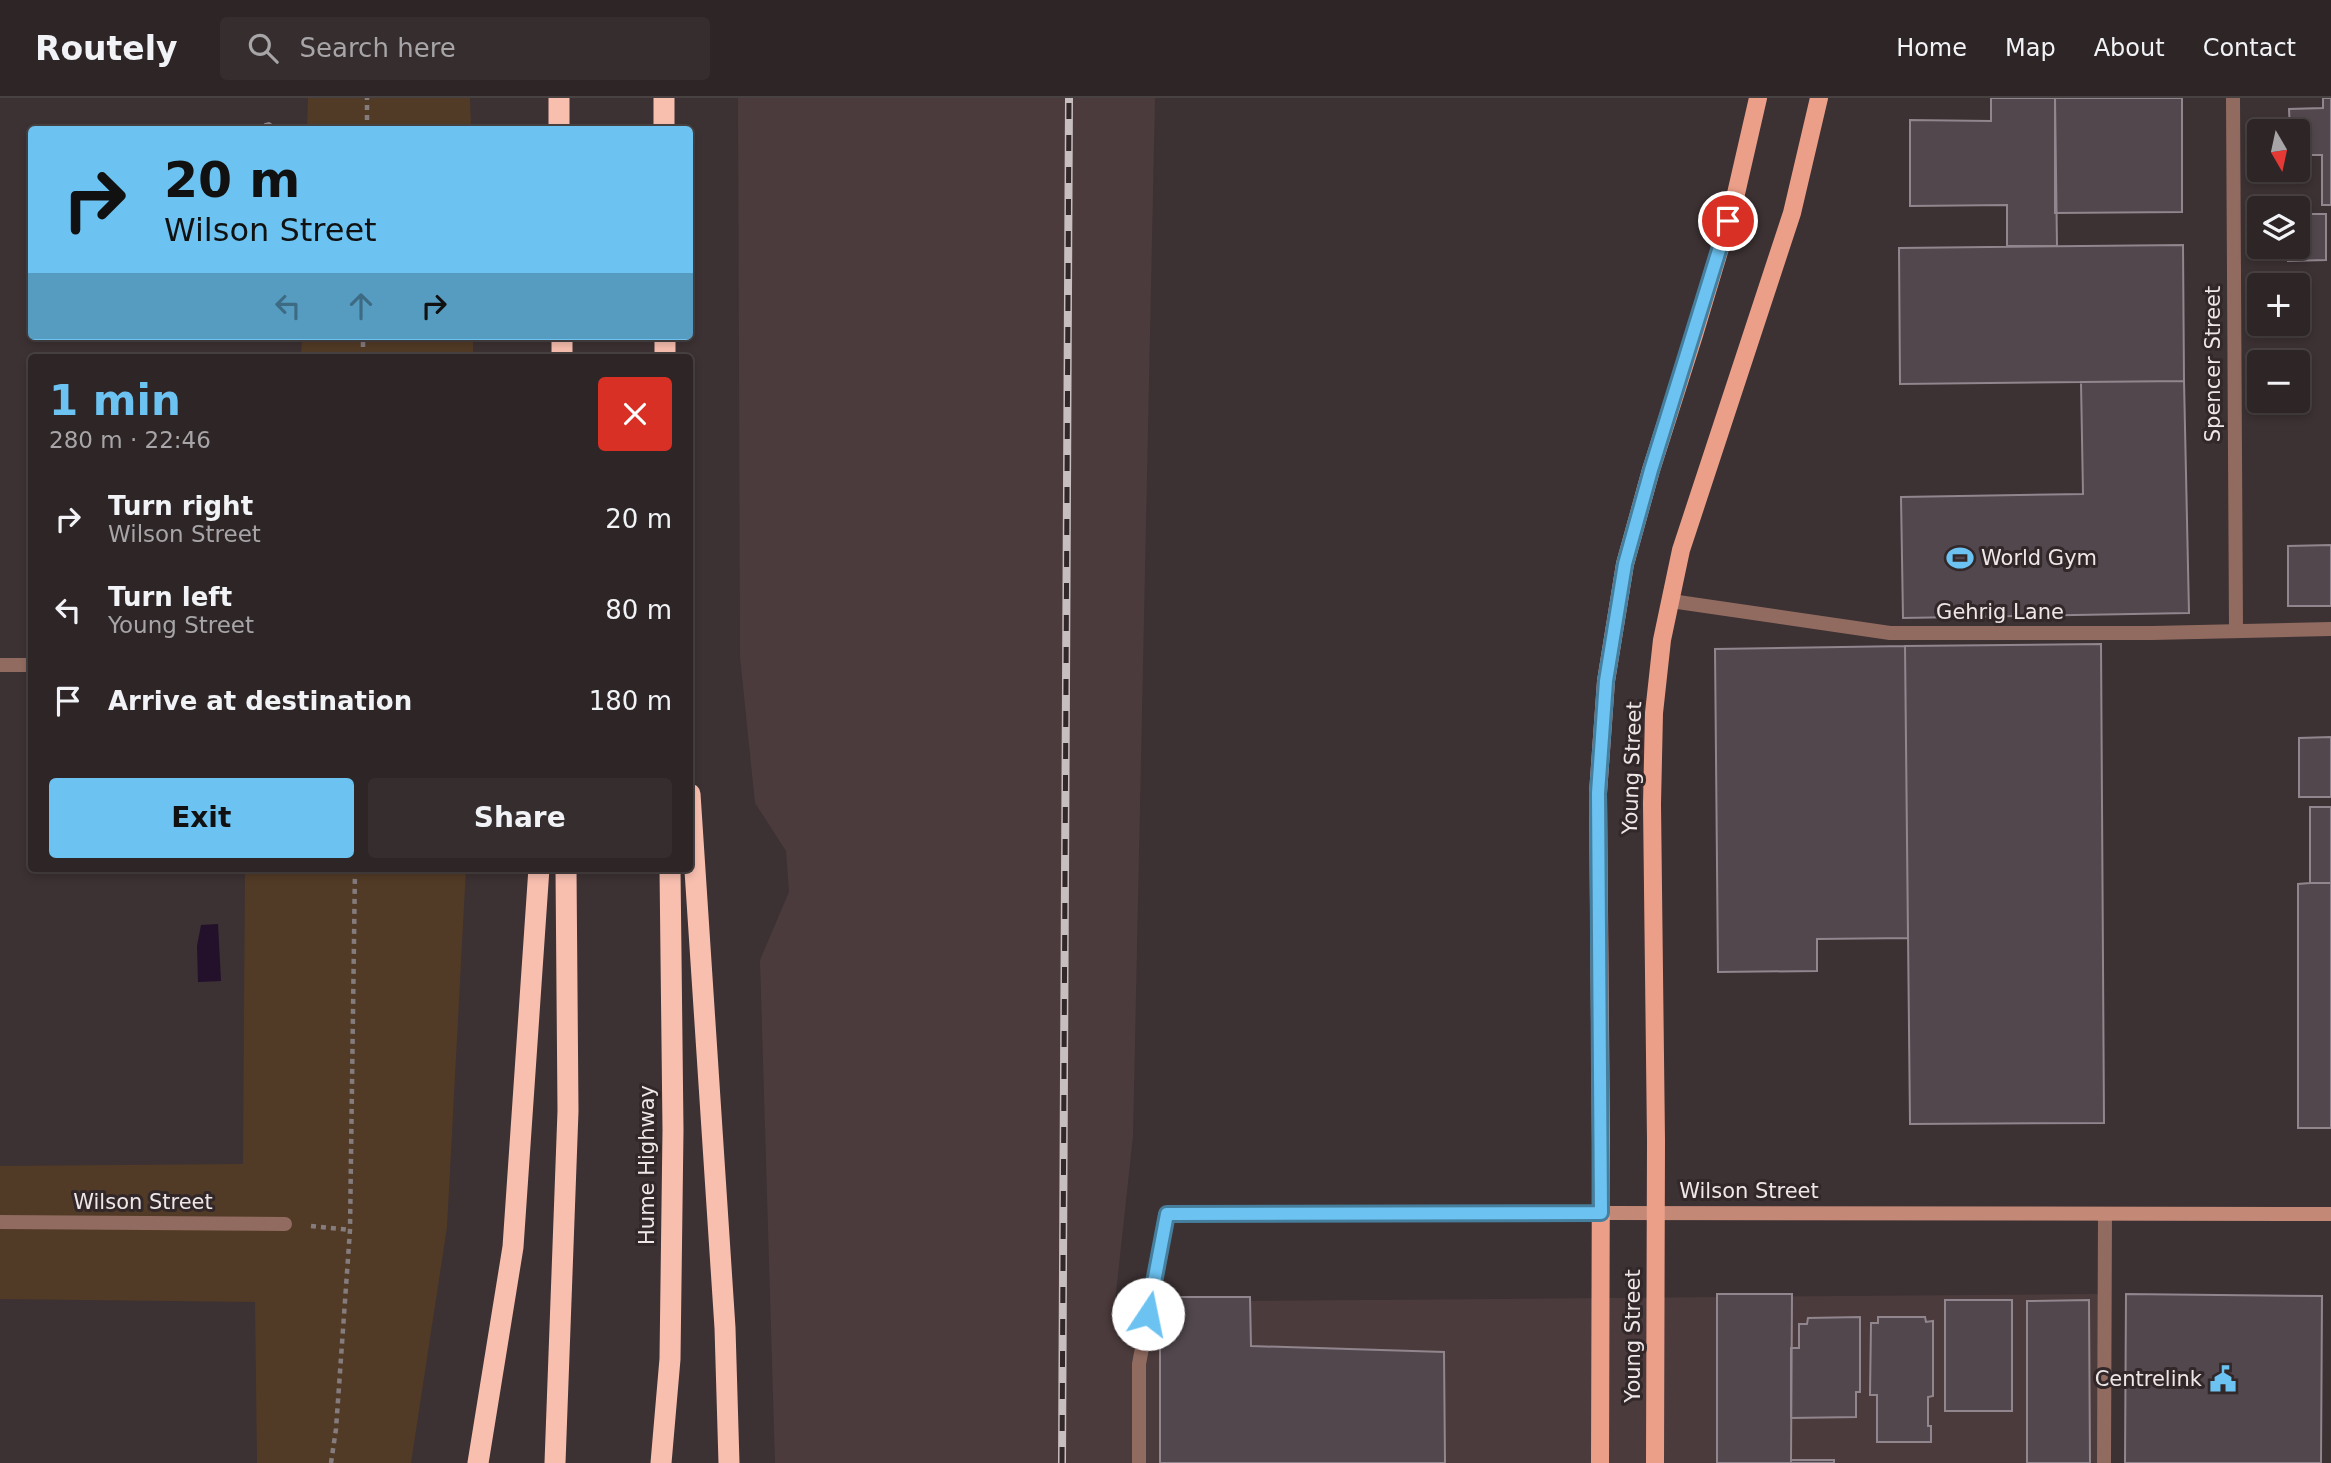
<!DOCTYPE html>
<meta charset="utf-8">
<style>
body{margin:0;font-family:"DejaVu Sans",sans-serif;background:#352d2e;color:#f1f3f6;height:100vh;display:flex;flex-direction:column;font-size:26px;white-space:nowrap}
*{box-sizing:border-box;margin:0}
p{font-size:23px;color:#a7a5a7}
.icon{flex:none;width:38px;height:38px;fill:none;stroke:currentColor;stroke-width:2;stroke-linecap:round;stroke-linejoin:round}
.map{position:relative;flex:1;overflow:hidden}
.panel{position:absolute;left:28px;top:256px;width:665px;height:518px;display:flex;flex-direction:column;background:#2d2526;border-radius:7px;box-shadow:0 4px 10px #0003,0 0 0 2px #484243}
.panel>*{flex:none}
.hud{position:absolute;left:28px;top:28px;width:665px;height:214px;border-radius:7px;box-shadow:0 4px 10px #0003,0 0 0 2px #484243;background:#6cc3f2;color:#111;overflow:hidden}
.needle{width:46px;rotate:171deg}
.buttons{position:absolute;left:2247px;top:21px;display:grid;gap:14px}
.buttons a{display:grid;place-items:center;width:63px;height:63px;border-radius:7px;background:#2d2526;box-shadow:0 4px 10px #0003,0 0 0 2px #484243;font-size:35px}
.pin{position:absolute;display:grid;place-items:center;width:60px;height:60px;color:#fff;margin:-30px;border:4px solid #fff;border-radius:50%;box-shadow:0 2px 7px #0007}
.me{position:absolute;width:77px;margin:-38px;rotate:11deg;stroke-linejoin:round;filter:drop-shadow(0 0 5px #0008)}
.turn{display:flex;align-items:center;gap:24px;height:147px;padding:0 21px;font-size:32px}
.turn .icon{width:91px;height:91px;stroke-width:2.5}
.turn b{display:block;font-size:49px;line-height:60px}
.lanes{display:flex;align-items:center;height:66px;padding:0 21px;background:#0003;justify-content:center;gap:35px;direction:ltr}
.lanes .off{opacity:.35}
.round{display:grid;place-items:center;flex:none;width:74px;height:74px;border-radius:7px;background:#352d2e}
.summary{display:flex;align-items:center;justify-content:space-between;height:119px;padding:0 21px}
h1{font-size:42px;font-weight:700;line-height:52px;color:#6cc3f2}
.button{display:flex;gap:14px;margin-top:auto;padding:14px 21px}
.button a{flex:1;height:80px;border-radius:7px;background:#6cc3f2;color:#111;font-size:28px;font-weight:700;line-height:80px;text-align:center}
.button a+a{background:#352d2e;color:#f1f3f6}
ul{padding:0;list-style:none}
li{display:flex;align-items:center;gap:21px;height:91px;padding:0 21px}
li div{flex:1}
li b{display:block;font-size:26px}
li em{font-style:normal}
header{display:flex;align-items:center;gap:42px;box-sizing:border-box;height:98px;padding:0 35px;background:#2d2526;border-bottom:2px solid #484243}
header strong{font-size:33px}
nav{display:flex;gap:38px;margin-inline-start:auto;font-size:24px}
.search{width:490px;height:63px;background:#352d2e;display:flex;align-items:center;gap:18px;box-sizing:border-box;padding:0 24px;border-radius:7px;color:#a7a5a7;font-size:26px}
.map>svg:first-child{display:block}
</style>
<header>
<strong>Routely</strong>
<div class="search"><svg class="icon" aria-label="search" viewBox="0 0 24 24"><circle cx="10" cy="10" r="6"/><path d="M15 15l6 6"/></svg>Search here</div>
<nav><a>Home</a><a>Map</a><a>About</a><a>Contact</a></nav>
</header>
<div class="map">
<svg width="2331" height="1365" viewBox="0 0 2331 1365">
<rect width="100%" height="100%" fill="#3c3133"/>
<path fill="#4c3b3c" d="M738,0H1155L1133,1038L1115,1204L2100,1196V1365H775L760,862L789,794L786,753L755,705L740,559Z"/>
<path fill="#523b26" d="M308,0H470L471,31H307Z
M302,238H473V259H301Z
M245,770H466L447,1129L411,1365H257L255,1204L0,1201V1068L243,1066Z"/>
<path fill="#23102b" d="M218,826L221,883L198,884L197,848L201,827Z"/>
<path fill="#51474d" stroke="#91868d" stroke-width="2" d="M1991,0H2055L2057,148H2007V107L1910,108V22L1991,23Z
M2055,0H2182V114L2055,115Z
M2323,0H2331V107H2322V57H2298V33H2290L2289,11L2323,10Z
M269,25L272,27L274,32H263L265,26Z
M2298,116H2326V162L2288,163V149H2298Z
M2183,147L2184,283L1900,286L1899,150Z
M2184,283L2189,515L1903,520L1901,399L2083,396L2081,284Z
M2331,447V508H2288V448Z
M2101,546L2104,1025L1910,1026L1905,548Z
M1905,548L1908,840L1817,841V873L1718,874L1715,551Z
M2331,639V699H2299V640Z
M2310,709H2331V785H2310Z
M2310,785H2331V1030H2298V786Z
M1717,1196H1792L1791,1365H1717Z
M2126,1196L2322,1198L2321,1365H2125Z
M1160,1199H1250L1251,1248L1444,1254L1445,1365H1160Z
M1945,1202H2012V1313H1945Z
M2089,1202L2090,1365H2027V1203Z
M1860,1219V1294H1856V1319L1791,1320V1250H1799V1226H1807L1808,1220Z
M1878,1219H1925L1926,1224L1933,1223V1298L1928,1299V1328H1931V1344H1877V1297H1870L1871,1225H1878Z
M1791,1362H1834V1365H1791Z"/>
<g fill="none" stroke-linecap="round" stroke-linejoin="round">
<path stroke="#857c7e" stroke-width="4.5" stroke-dasharray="5 5" stroke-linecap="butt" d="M367,32V0
M363,259V238
M311,1128L350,1132
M331,1365L336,1331L350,1132L355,770"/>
<path stroke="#916b60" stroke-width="14" d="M1671,503L1890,535H2152L2331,531
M0,567H32
M1139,1365V1266L1167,1116
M2104,1365L2105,1116"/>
<path stroke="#916b60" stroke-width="14" d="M2233,0L2236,532
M1167,1116L1601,1115
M0,1124L285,1126"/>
<path stroke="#c48877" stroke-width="14" d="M1601,1115L2331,1116"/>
<path stroke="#ec9f88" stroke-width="18" d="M1600,1365L1601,1042L1598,695L1606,583L1625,466L1651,372L1694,237L1735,100L1758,0
M1655,1365L1656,1043L1652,706L1654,615L1662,542L1681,452L1792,115L1819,0"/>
<path stroke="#f8bfaf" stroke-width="21" d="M559,0V32
M664,0V32
M562,238V259
M665,238V259
M690,696L725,1230L729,1365
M478,1365L513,1149L539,770
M555,1365L568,1013L566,770
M661,1365L670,1261L673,1032L670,770"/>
<g stroke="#c6bebf" stroke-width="8">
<path id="rail" d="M1062,1365L1069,0"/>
</g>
<use href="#rail" stroke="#322729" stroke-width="5" stroke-dasharray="16" stroke-linecap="butt"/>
</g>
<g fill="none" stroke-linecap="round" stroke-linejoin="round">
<g stroke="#467f9d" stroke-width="18">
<path id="route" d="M1148,1216L1167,1116L1601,1115L1598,695L1606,583L1625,466L1651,372L1728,123"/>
</g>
<use href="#route" stroke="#6cc3f2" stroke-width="12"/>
</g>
<defs>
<g id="stadium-bare" transform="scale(2.1)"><path d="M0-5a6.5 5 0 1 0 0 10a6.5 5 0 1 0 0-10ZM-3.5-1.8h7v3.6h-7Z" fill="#6cc3f2" stroke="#322729" stroke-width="2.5" paint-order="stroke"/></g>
<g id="civic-bare" transform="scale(2.1)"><path d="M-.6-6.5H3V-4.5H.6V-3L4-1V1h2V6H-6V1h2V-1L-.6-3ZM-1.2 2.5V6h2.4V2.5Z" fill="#6cc3f2" stroke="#322729" stroke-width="2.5" paint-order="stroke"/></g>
</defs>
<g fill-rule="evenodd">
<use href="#stadium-bare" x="1960" y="460"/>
<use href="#civic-bare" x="2223" y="1281"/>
</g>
<g text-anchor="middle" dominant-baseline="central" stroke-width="6" stroke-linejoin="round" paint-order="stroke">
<g font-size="21" fill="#eee7e8" stroke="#322729">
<text transform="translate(2213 266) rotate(-90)">Spencer Street</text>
<text x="2000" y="514">Gehrig Lane</text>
<text transform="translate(1632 670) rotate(-88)">Young Street</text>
<text transform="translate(647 1067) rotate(-90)">Hume Highway</text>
<text x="1749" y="1093">Wilson Street</text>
<text x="143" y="1104">Wilson Street</text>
<text transform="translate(1633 1238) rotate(-90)">Young Street</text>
</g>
<g font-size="21" fill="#eee7e8" stroke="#322729" text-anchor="start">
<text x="1981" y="460">World Gym</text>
<text x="2202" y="1281" text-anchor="end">Centrelink</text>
</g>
</g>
</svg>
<div class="buttons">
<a><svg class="needle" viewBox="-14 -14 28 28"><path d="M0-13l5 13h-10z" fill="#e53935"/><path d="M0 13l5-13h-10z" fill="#a7a5a7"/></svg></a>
<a><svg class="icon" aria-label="layers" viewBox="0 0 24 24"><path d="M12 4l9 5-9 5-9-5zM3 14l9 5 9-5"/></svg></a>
<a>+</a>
<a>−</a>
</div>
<div class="pin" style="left:1728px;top:123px;background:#d93025"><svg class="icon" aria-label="arrive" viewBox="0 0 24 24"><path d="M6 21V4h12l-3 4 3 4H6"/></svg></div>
<svg class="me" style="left:1148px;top:1216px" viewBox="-20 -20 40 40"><circle r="19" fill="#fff"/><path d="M0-13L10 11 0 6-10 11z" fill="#6cc3f2"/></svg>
<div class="hud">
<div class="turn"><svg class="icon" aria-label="right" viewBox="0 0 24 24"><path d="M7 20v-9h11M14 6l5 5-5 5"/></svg><div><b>20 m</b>Wilson Street</div></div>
<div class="lanes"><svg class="icon off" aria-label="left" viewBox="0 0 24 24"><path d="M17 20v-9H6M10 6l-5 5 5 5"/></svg><svg class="icon off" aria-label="ahead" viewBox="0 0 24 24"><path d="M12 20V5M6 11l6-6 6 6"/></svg><svg class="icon" aria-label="right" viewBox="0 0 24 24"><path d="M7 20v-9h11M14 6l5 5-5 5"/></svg></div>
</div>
<section class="panel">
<div class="summary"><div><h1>1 min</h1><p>280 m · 22:46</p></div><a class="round" style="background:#d93025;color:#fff"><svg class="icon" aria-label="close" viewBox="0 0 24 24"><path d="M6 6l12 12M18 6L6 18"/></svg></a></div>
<ul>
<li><svg class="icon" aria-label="right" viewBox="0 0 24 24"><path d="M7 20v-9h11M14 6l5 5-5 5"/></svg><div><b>Turn right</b><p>Wilson Street</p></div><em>20 m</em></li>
<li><svg class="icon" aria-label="left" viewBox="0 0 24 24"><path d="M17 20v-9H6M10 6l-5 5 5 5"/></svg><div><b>Turn left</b><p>Young Street</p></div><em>80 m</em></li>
<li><svg class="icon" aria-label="arrive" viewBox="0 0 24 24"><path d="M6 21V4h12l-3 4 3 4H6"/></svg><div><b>Arrive at destination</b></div><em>180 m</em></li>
</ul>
<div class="button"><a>Exit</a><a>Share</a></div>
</section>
</div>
